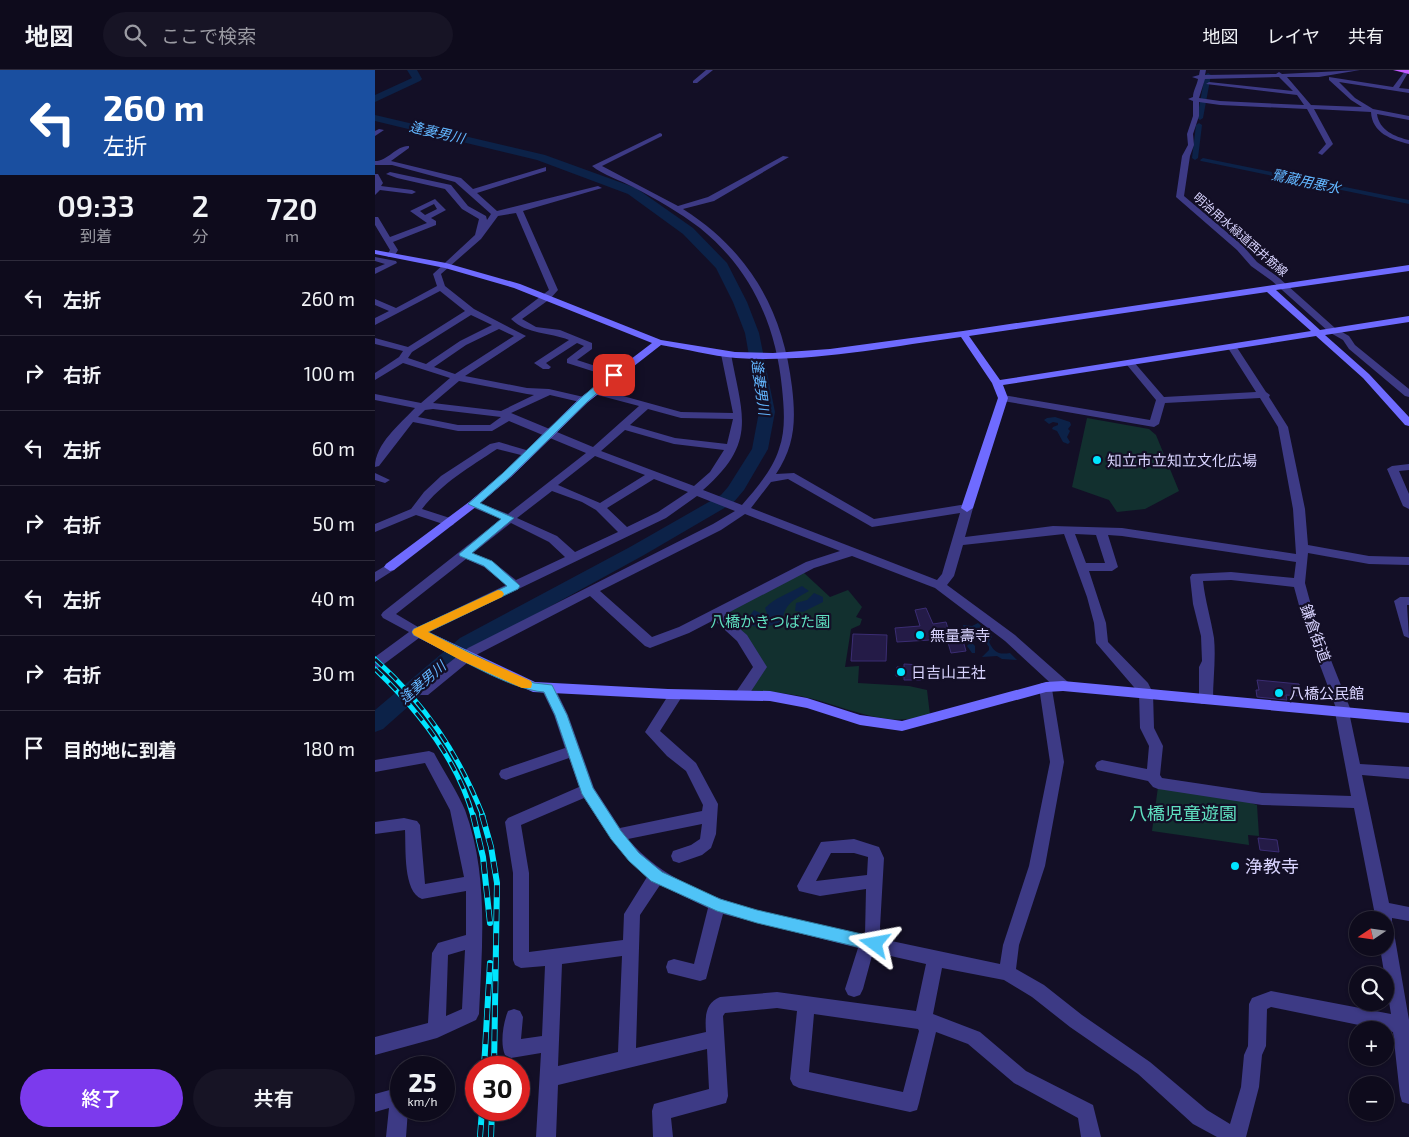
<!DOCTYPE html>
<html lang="ja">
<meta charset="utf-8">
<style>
body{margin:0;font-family:"Exo 2","Noto Sans JP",sans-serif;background:#171425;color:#f1f3f6;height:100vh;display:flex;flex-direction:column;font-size:19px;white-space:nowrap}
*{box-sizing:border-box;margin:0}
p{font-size:16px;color:#9b9ba3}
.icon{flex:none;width:28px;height:28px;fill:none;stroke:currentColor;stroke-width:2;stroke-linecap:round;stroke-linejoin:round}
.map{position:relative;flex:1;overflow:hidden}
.sheet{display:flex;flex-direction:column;background:#0e0b1c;width:375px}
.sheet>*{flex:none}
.banner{background:#1a4fa0;color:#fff;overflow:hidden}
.needle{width:32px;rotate:257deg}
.controls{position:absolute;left:974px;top:841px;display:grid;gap:10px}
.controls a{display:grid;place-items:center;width:45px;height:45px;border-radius:50%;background:#0e0b1c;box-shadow:0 1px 4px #0004,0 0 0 1px #2e2b3b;font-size:25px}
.speed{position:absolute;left:15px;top:986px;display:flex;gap:10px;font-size:25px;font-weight:700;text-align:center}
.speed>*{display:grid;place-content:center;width:65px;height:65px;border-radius:50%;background:#0e0b1c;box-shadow:0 1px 4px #0004,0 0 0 1px #2e2b3b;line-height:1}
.speed small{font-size:12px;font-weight:400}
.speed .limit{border:8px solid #d22;background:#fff;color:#111}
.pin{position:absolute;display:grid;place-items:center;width:42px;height:42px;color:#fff;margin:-21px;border-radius:10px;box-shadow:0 2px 8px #0006}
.me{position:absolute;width:55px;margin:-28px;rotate:283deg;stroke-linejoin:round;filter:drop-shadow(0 0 4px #0008)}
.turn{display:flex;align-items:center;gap:18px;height:105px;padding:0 20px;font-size:22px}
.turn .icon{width:65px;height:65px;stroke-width:2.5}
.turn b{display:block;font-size:35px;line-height:42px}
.eta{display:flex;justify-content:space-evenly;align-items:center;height:85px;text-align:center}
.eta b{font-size:30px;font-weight:600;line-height:35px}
.cta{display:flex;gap:10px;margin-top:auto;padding:10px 20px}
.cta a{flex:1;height:58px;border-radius:30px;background:#7c3aed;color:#fff;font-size:20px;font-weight:600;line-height:58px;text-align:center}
.cta a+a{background:#171425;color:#f1f3f6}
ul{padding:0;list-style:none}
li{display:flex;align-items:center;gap:15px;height:75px;padding:0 20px;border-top:1px solid #2e2b3b}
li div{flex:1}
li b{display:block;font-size:19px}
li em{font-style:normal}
header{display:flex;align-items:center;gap:30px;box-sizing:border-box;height:70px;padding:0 25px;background:#0e0b1c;border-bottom:1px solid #2e2b3b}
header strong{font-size:24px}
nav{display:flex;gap:28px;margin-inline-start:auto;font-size:18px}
.search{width:350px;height:45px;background:#171425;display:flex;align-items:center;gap:12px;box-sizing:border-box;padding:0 18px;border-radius:28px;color:#9b9ba3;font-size:19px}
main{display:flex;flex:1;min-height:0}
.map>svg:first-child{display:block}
</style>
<header>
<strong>地図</strong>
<div class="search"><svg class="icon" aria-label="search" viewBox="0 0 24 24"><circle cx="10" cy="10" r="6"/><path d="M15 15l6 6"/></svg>ここで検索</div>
<nav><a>地図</a><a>レイヤ</a><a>共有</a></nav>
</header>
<main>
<section class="sheet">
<div class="banner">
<div class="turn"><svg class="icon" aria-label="left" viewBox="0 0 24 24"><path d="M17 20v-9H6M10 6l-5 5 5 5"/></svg><div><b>260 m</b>左折</div></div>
</div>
<div class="eta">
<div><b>09:33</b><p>到着</p></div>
<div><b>2</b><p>分</p></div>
<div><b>720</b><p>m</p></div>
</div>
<ul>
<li><svg class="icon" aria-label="left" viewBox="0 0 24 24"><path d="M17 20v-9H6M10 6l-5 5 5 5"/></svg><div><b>左折</b></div><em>260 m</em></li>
<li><svg class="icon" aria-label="right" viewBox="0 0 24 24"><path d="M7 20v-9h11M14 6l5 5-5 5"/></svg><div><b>右折</b></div><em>100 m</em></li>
<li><svg class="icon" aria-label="left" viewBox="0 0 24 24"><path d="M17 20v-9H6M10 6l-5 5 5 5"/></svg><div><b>左折</b></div><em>60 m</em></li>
<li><svg class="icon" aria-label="right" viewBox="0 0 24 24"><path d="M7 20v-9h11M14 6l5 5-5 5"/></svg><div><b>右折</b></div><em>50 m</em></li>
<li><svg class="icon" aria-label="left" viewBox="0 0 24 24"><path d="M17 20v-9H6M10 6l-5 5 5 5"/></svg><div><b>左折</b></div><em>40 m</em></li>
<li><svg class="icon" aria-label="right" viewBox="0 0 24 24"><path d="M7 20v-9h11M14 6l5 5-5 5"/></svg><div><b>右折</b></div><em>30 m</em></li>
<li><svg class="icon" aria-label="arrive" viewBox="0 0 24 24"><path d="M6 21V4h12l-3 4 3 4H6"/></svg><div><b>目的地に到着</b></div><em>180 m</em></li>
</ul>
<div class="cta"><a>終了</a><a>共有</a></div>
</section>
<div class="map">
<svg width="1034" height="1067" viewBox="0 0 1034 1067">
<rect width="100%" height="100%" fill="#130f26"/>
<path fill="#12302f" d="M712,348L774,359L781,365L804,421L770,439L742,442L734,430L697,417Z
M428,502L455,527L473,520L487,537L481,547L487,549L485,555L476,559L470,597L484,596L483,613L534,616L552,620L555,645C513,658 479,640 438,629C417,623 395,622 373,620L389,599L348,548L349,543Z
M783,717L870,731L882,735L884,766L873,765L874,775L777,761Z"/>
<path fill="#0c2248" d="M680,347L695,352L696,355L693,359L695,361L692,367L695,372L693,374L688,372L682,361L677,359L678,357L683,355V353L678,352L674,354L669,350L672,348Z
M427,516L434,521C422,528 410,533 408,548L411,552L385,558L375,555L372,549L379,540L385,543V549L394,550L390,538C401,527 413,524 427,516Z
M439,523L448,527V532L428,542L420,541L421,533L432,530Z
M603,553L616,565L617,567L614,572C619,582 623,585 635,583L642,590L627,589L622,586L607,587L614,580V577L602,560L596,562V572L600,576V583H597L592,576L594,574L588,555L597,556Z"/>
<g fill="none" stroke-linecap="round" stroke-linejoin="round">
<path fill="#0c2248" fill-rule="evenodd" d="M833,3L836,5L828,48L825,50L822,48L830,5Z
M824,53L827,55L823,88L820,90L817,88L821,55Z
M828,88L1034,130V134L826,91L825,90Z"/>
<path fill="#0c2248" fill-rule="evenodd" d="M32,0H42L47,9L45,11L0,32V25L37,8Z
M0,45L170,85L261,118L318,158L352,193L372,232L384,263L400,342L393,379L369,420L358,433L269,485L99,578L8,659L0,662V640L85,568L255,477L346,425L353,417L377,379L384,342L370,263L358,232L341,198L308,164L253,124L162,90L0,51Z"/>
</g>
<path fill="#241b47" stroke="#3b2d73" d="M551,538L558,554L571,552L575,565L586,564L591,581L576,583L572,569L522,572L520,558L545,556L540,540Z
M478,564L512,565L511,591H476Z
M529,594L546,595L547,610H529V607L521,606L522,597H529Z
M882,610L924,614L926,626L911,625L912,630L882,627L881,620H884Z
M883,768L902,770L904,782L885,780Z"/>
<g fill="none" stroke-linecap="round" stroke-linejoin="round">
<path fill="#3d3a85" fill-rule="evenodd" d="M331,0H338L322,13H318V11Z
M825,0H831L830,5L901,4L904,2L907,4L985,0L944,7H912L936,35L987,37L976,30L954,10V7L1018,17L1030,1H1034L1024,18L1034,19V23L964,12L980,28L998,39L1034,46V50L1002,44C1004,60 1020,67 1034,70V74C1017,70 997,63 996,42L939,39L958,74L947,85L943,83L951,74L932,39L845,35L824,32V46L818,64L819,75L815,86L809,126L868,176L882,192L903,207L960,258L974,266L980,275L1034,319V327L1030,326L974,279L968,270L954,262L897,211L876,196L862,180L801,127L807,86L813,75L812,64L818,46V31L813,29L818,27C818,21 822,15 823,9L817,7L824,5ZM904,7L918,21L834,12L831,14L922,25L929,35L845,31L824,28L830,9Z
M4,59L9,60L0,66V61Z
M285,63L287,64V66L227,96L303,136L333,127L408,86L414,87L339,131L308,139C374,181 408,240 417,317C421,351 420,375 401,404L419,403L499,449L592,434L596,436L598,438L590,467L678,456L747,458L921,484L918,439L903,357L885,328L790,333L784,354L779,357L628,331L623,328L628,325L775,350L781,330L752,295V291H758L789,327L881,322L853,278L858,275L861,276L891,322L895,325L894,327L913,357L930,439L933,475L994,486L1034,487V495L994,494L933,483L930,513L940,550L975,638L974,642L985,694L1034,697V709L987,705L1014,833L1034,837V851L1017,848V851L1034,950V1034L1027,1032L1025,1025L1018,962L896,937L892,939L891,976L887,985L884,1017L871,1067H842L818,1054L763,1004L695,957L657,927L629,910L567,898L558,944L605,962L651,1001L718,1035L726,1067H706L703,1048L639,1013L593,974L561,962L544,1033L542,1040L535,1042L424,1018L418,1015L415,1009L422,941L402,938L350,943L348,946L353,1026L351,1033L296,1048L298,1067H278L277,1041L279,1034L286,1032L334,1019L332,979L183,1015L181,1067H161L166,983L136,988L130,985C125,974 128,953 133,941L139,939L145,941L148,947L146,969L167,966L170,896L146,898L140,895L138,890V803L130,752L133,748L204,717L194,688L131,710L126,708L124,704L126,700L190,678L179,645L166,618L168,614H178L193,645L219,718L245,758L327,741L328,735L311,701L292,686L270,662L296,621H306L308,625L285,661L321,693L343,734L341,764L336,778L327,785L304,793L298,791L296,786L298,781L316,775L325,769L327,754L253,769C307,834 412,846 490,865L491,819L445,826L424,821L422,816L446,772L479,769L504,777L509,788L505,857L507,869L625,894L628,875L654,796L675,692L664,617L666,613H676L689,692L670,796L644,875L641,899L669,915L707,945L775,992L832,1040L855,1054L866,1017L869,985L873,976L874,934L877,928L896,921L1016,944L1005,878H1010V850H1001L979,738L887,735L783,719L778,717L773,711L722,700L720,696L722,692L727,690L772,699L774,676L765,658L764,623L721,573L719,553L712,527L689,464L588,475L579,506L572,515L640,565L693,612L695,616L693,620H683L630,571L560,518L477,486L439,498L349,545L372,565L392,597L371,629H361L359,625L378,597L362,571L339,550L314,563L275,578L270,576L215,526L103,584L53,625H43L41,621L43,617L93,578L338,454L360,441L322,426L291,448L48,565L5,597L0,599V587L34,562L8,548L6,545L8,542L126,449L94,436L92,434L94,432H102L133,444L211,383L134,351L117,361H83L38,352L4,396L0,397C0,374 25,354 40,338L0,330V324L46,333L75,308L28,293L0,310V303L24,287L28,281L0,274V268L33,277L90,241L65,221L0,255V248L14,241L0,235V229L21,238L62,216L58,204L100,165L104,149L87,139L70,119L22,108L11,104L15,102L76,115L93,136L111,146L112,150L116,144L80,112L17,95H0V91C13,91 22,75 34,76V78L16,91L86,108L98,119L171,97V101L102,123L122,141L223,116L227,118L148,141L183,220L175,229L147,249L161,257L185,260L217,273V279L202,290L242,303V307H236L192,293V289L209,276L202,273L171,293L176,297L174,299H168L159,293L194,270C174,262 153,265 136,249L174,220L141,143L123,146L106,169L66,204L70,216L99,239L151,266L90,306L152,318L174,319L213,328L214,330L209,333L175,325L136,343L218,377L264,336L215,323L214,321L219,318L306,342L358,343L346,284L351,281L356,284C367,345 383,372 328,420L367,435C381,419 398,399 404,379C411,360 409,338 407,318C401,255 376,199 325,158C304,142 281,129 258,117C245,110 228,105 217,96ZM96,245L117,255L85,271L51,294L33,288L37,282ZM124,259L139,266L80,304L59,297L91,275ZM84,311L152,324L159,325L126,341L58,333ZM58,339L126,347L115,355H83L43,347L50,340ZM273,339L306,348L358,349L352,374L300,368L255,355ZM250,360L299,374L349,380L335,402L319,416L226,381ZM220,386L270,405L225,433L183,415ZM279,409L313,422L283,442L252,457L232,438ZM413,409L497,457L585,443L567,504L562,510L376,438L396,412ZM177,421L207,432L221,440L243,462L200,482L182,466L142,448ZM370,444L465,481L431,492L304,557L277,567L225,521L346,460ZM136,453L174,472L190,487L141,510L117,491L98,483ZM700,464L721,465L730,493H711ZM733,465L747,466L921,492L919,508L856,502L817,504L815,507L818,534L826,566L827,591L824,597V630L826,634H836L838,630C838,609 841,589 839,568C836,549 830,530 828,511L856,510L919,517L928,550L961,638L960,642L976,726L887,723L787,708L785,705L788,676L779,658L778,623L773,613L733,572L731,553L714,501H737L743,497ZM91,489L109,497L131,515L43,557L21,544ZM209,728C228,757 245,785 272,807L249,844L248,870L154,882V803L146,755ZM456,783H479L493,787L492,805L441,811ZM285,815L333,838L319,894L299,889L293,891L291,897L293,903L325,911L331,909L348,844L483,878L470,919L473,925L479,927L485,925L488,919L498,882L551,894L541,941L402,922L345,927C330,933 330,947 331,962L261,978L265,845ZM247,886L243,982L183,996L187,894ZM439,944L543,959L544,961L528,1022L434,1002Z
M0,104H3L8,113L6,116L37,120L41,122L37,124L5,120L0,125Z
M60,129L71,140L56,148L61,151V155L18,172L23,180L19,187H13L12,185L15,180L0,155V147H3L15,167L52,153L35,141ZM59,134L62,139L50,145L45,141Z
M0,187L21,191L22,193L0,204V198L10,194L0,191Z
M124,372L158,382L159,384L154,387L122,379C95,397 67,413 47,439L78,449L80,452L78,455L74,456L41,445L0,462V454L36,439L49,422L66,406L115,374Z
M1034,394V400L1024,401L1034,424V439L1028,436L1012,399L1017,396Z
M0,403L15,410L10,413L0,410Z
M15,493L21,497L19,500L0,512V502Z
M1025,527H1034V535H1032L1034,568L1029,566L1028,563L1019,531Z
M54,681L59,683C69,702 82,721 90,740C114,805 107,876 104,944L101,950L62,968L0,985V967L53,953L57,883L63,873L91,865V821L47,829C28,822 31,779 30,760L0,764V752L29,748L42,751L45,755L50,814L89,807L75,740L50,693L0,702V690ZM90,880L87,939L71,946L73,885Z
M22,1018L26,1020V1040H33L31,1067H11L14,1038L0,1042V1024Z"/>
<path fill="#6f6bff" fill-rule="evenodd" d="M0,180L71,193L145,214L286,270L360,282L398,283L455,279L588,261L1034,195V201L901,220L945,260L1034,246V252L950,265L994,304L1034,347V356L1030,355L988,308L941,266L628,315L633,328L598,438L592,442L586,438L623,328L617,313L586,267C512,277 436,293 361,288C336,286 311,279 286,275L213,332L136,407L102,436L19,500L15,501L9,497L11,494L94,432L128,403L205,328L277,273L139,218L70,198L0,184ZM892,222L936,261L625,310L594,266Z
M43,557L160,612L293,619L395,621L432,628L485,645L527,651L671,612L688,611L1034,643V653L688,621L671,622L527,661L485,655L432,638L395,631L293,629L158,622L87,590L38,565L37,562L38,559Z"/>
<path fill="#c25bff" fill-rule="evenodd" d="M1018,0H1034V4Z"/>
<g stroke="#00e5ff" stroke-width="5">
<path id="rail-far1" d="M0,589C51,635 83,683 108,746
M0,599C43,640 82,689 98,746"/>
</g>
<g stroke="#00e5ff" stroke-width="6">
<path id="rail" d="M98,745L108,787L115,853
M107,745L116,777L122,813L119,998
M109,998L115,893
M105,1067L107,1040
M116,1067L117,1040"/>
</g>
<use href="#rail-far1" stroke="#130f26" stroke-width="3" stroke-dasharray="10" stroke-linecap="butt"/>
<use href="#rail" stroke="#130f26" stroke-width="4.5" stroke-dasharray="12" stroke-linecap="butt"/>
</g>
<path fill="#4fc3f7" stroke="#337fa1" d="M235,303H242L243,305L212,332L135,407L105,433L139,448L97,483L117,491L143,514L145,516L143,519L53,562L136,603L159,613L177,615L192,645L218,718L246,761L264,783L287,802L345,829L382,840L500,867L506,869L508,874L506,878L500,881L382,853L342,841L276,811L254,791L236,769L207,724L180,645L169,622C134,620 72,581 39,565L37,562L39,559L132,516L109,496L85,486L84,484L126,449L93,434L128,403L206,328Z"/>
<path fill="#f59e0b" d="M123,520L127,521L129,524L127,527L53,562L96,584L156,611L157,614L156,618H147L87,591L39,565L37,562L39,559Z"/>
<g fill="#00e5ff" stroke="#130f26" stroke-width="2">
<circle cx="722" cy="390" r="5"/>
<circle cx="545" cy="565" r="5"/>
<circle cx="526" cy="602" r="5"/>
<circle cx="904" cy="623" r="5"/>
<circle cx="860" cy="796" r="5"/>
</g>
<g text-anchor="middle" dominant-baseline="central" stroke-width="4.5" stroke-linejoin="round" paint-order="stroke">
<g font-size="12" fill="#d9d4ff" stroke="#130f26">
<text transform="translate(866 164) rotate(41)">明治用水緑道西井筋線</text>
</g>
<g font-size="14" font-style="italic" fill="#62b6ff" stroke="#130f26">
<text transform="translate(62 62) rotate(13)">逢妻男川</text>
<text transform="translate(931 111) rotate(12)">鷺蔵用悪水</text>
<text transform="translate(386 317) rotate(82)">逢妻男川</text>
<text transform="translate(47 612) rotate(-41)">逢妻男川</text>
</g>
<g font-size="15" fill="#d9d4ff" stroke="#130f26" text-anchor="start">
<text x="732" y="390">知立市立知立文化広場</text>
<text x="555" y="565">無量壽寺</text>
<text x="536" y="602">日吉山王社</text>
<text x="914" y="623">八橋公民館</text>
</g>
<g font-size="15" fill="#5fe0c0" stroke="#130f26">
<text x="395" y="551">八橋かきつばた園</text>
</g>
<g font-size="15" fill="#d9d4ff" stroke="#130f26">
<text transform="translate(941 563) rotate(70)">鎌倉街道</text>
</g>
<g font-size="18" fill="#5fe0c0" stroke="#130f26">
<text x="808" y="743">八橋児童遊園</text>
</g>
<g font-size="18" fill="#d9d4ff" stroke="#130f26" text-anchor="start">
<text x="870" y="796">浄教寺</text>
</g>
</g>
</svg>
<div class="controls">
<a><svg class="needle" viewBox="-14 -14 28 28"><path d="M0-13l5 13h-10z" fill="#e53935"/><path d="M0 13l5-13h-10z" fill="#9b9ba3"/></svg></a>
<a><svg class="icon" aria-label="search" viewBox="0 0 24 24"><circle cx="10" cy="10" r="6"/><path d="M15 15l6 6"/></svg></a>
<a>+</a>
<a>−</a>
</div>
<div class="speed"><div>25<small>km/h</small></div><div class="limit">30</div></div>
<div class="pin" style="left:239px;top:305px;background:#d93025"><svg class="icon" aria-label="arrive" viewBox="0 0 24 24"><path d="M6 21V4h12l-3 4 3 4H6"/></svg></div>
<svg class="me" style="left:500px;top:874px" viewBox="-20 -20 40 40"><path d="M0-17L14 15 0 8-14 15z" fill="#4fc3f7" stroke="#fff" stroke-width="4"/></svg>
</div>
</main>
